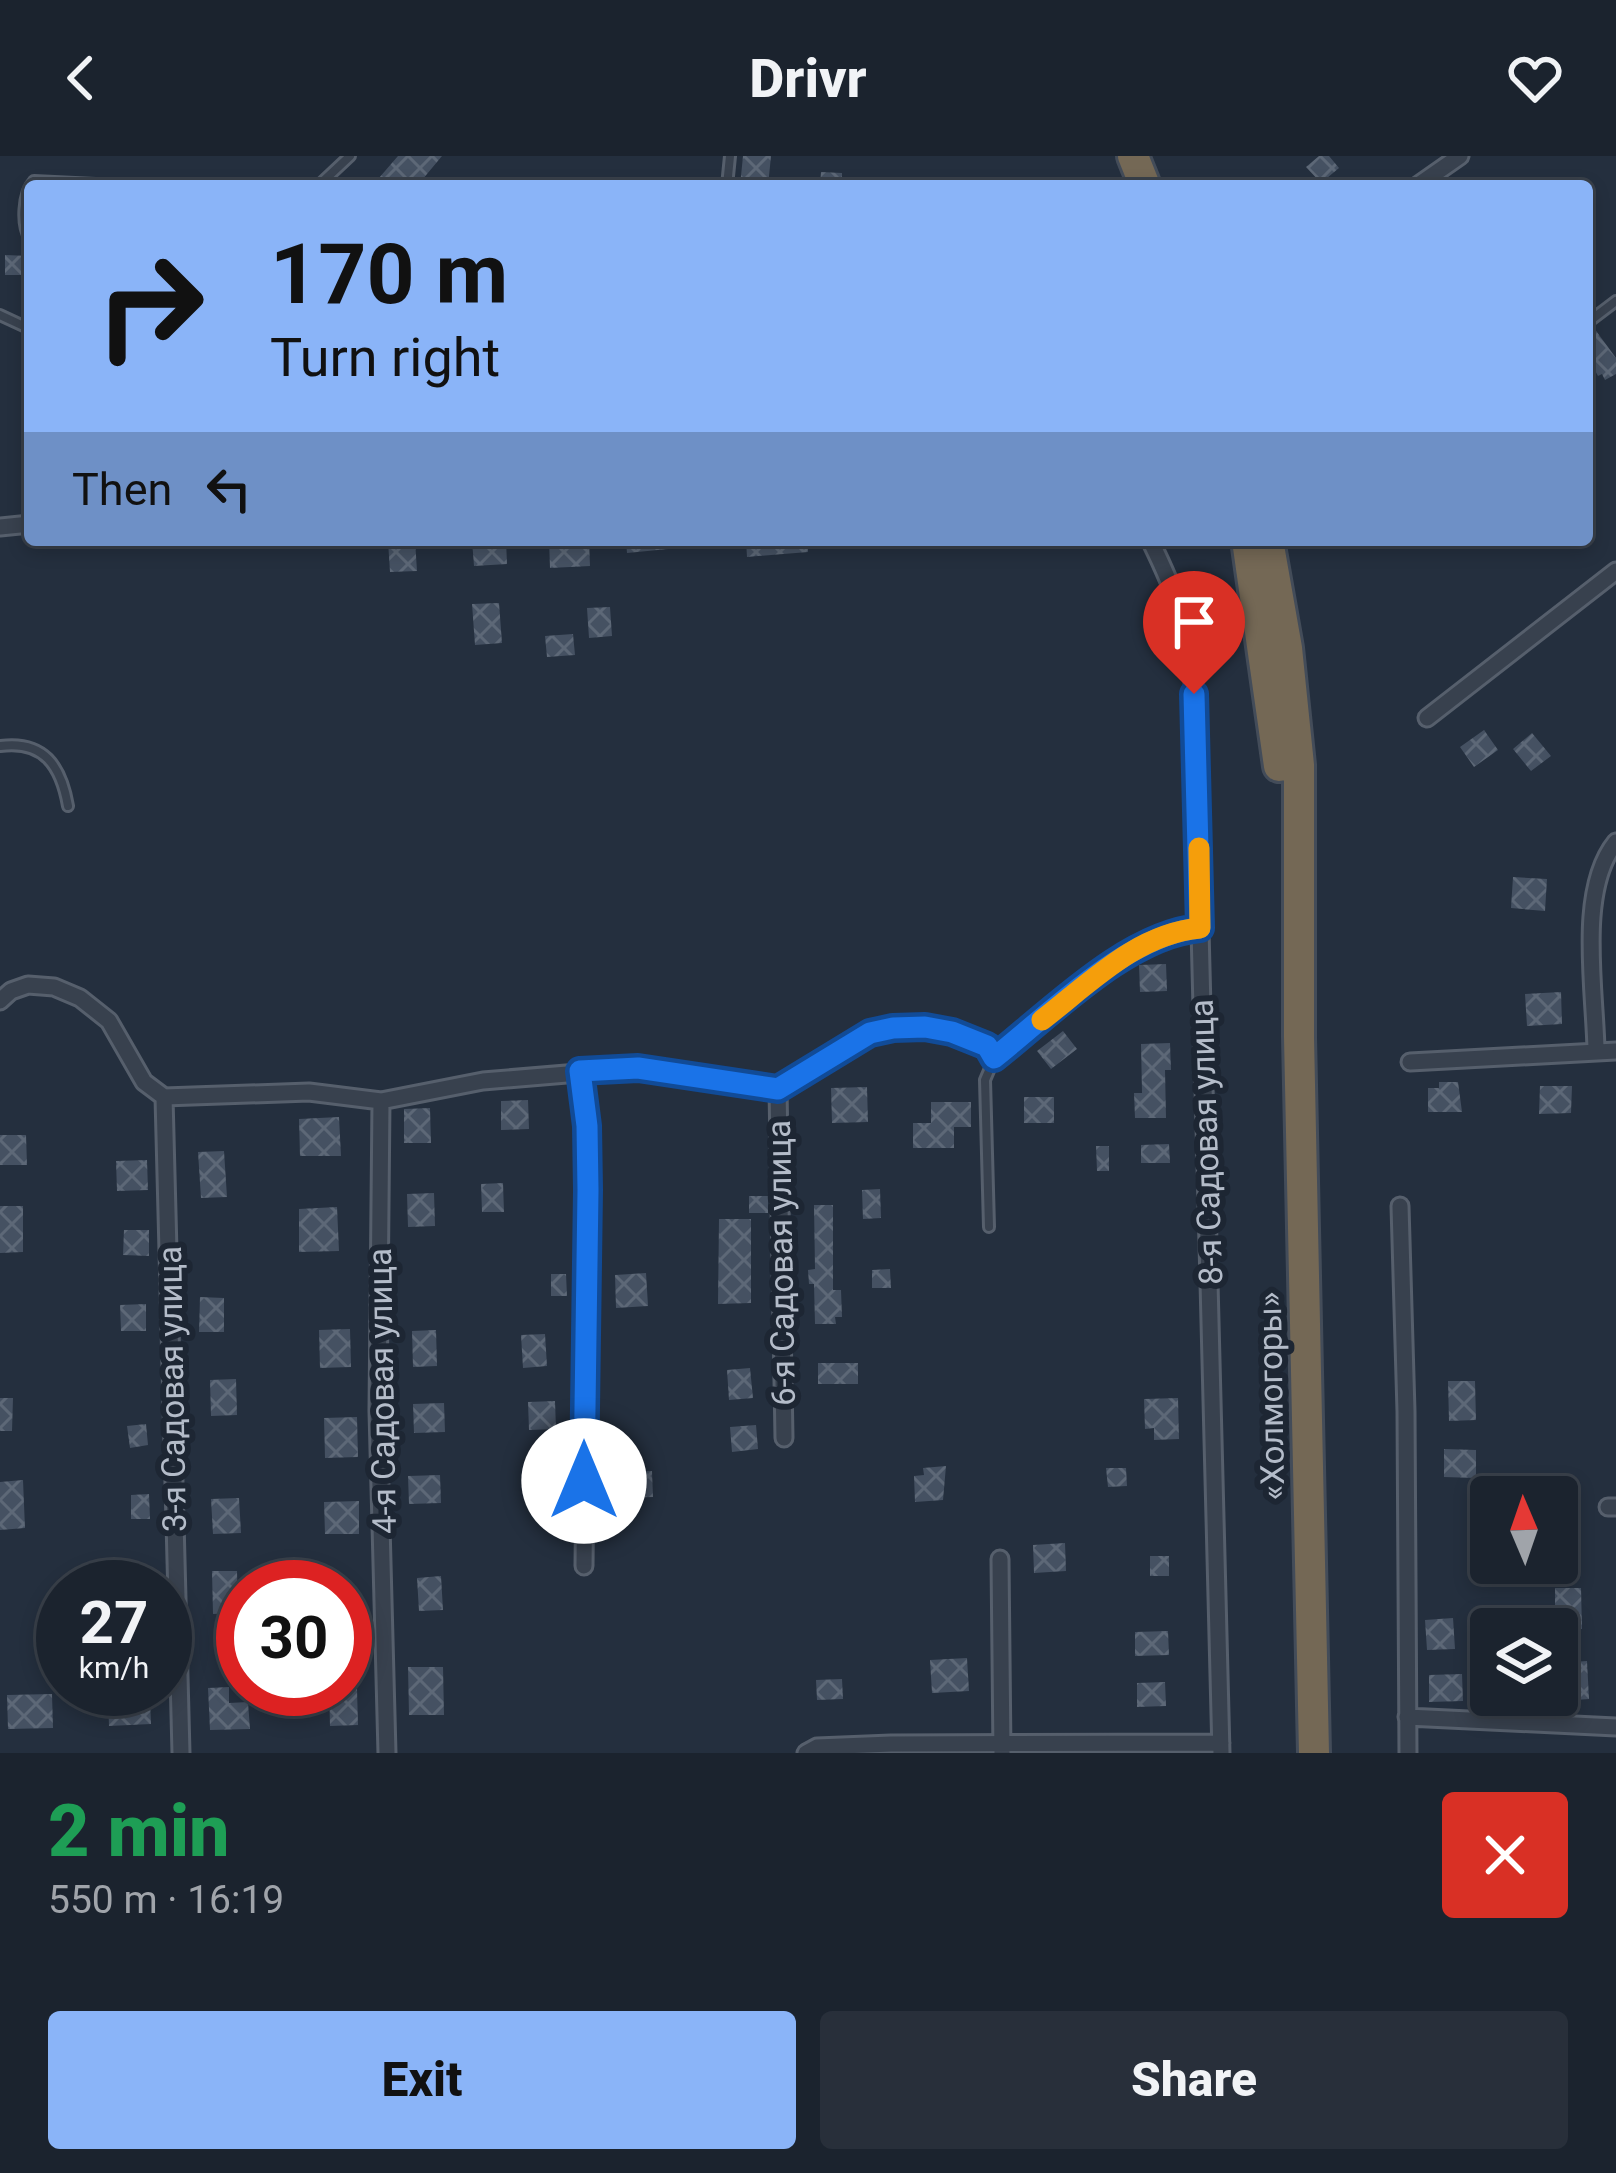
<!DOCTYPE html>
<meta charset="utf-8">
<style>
body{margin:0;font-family:Roboto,sans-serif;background:#282f3a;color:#f1f3f6;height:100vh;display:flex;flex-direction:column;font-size:45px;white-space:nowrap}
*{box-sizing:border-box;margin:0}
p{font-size:39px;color:#a0a4aa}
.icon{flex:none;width:66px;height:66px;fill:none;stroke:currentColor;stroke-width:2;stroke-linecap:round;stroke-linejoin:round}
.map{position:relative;height:1597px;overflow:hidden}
.panel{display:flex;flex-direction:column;background:#1b232e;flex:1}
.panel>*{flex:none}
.banner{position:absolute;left:24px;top:24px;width:1569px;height:366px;border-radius:12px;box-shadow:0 6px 18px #0003,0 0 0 3px #39404a;background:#8ab4f8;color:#111;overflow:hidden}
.needle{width:78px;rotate:358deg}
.fabs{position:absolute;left:1470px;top:1320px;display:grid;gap:24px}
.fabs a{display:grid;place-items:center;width:108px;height:108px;border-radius:12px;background:#1b232e;box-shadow:0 6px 18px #0003,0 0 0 3px #39404a;font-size:60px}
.speed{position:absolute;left:36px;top:1404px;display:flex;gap:24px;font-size:60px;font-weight:700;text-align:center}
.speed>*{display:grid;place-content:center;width:156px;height:156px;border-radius:50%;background:#1b232e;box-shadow:0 6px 18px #0003,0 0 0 3px #39404a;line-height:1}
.speed small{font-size:30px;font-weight:400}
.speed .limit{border:18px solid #d22;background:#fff;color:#111}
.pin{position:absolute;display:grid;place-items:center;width:102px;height:102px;color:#fff;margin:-123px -51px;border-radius:50% 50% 50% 0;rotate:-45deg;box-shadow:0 0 12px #0007}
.pin .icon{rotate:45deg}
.me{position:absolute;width:132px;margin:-66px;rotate:0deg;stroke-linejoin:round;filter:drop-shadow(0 0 9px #0008)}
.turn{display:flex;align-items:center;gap:42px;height:252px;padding:0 48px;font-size:54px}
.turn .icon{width:156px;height:156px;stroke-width:2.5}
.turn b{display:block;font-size:84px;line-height:102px}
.then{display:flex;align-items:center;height:114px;padding:0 48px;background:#0003;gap:24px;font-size:45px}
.round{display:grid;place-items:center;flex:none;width:126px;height:126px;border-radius:12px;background:#282f3a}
.headline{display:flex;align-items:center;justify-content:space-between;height:204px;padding:0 48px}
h1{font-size:72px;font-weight:800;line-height:90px;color:#1e9e55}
.cta{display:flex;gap:24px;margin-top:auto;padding:24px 48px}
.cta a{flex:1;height:138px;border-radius:12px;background:#8ab4f8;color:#111;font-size:48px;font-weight:800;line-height:138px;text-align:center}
.cta a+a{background:#282f3a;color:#f1f3f6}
header{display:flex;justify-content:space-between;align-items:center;height:156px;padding:0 48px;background:#1b232e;font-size:54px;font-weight:800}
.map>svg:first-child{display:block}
</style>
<header><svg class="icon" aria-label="back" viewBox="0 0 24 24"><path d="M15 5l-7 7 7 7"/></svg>Drivr<svg class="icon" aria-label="heart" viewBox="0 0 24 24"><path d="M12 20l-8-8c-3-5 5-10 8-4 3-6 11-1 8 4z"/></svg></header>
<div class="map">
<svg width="1616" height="1597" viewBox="0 0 1616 1597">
<defs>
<pattern id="building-cross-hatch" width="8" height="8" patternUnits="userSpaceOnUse" patternTransform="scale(3)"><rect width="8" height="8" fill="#455162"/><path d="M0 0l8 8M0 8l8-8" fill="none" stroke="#5d6877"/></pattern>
</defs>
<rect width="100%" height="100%" fill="#242f3e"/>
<path fill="url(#building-cross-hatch)" d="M398,0H442L417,30H372Z
M743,0H771L768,30H740Z
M1319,0H1329L1339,12L1321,27L1306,11Z
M821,16L842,17V30H820Z
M5,99L30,100V119H5Z
M1594,172L1616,202V218L1605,224L1602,218L1598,220L1587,200V175Z
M415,384L417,415L390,416L388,385Z
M472,384H506L507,408L474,410Z
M549,384H589L590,410L550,412Z
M626,384H668V393L627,397Z
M746,384H807L808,396L747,401Z
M499,447L502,487L475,489L472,448Z
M610,451L612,480L589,482L587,452Z
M573,478L575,499L547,501L545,480Z
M1484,574L1498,594L1474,611L1460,591Z
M1532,577L1551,600L1531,615L1513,593Z
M1513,721L1547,723L1545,755L1511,752Z
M1166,808L1167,835L1140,836L1139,809Z
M1561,836L1562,868L1527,870L1525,838Z
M1063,875L1077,893L1051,913L1037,895Z
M1170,887L1171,914H1165L1166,962H1135L1134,937H1142L1141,888Z
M1439,926H1458L1462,956H1428V932H1439Z
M1540,930H1572L1571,957L1539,958Z
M867,931L868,966L832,967L831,932Z
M1024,941H1054V967H1024Z
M528,944L529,973L501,974V945Z
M931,946H971V971H954V992H913V967H931Z
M430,952L431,987H404V953Z
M339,961L341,1000H300L299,963Z
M0,979H26L27,1009H0Z
M1169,988L1170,1007H1141V989Z
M1096,990H1109V1015H1097Z
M224,995L227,1041L201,1042L198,996Z
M147,1004L148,1034L117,1035L116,1005Z
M503,1027L504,1056H482L481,1028Z
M880,1033L881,1062L863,1063L862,1034Z
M434,1037L435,1070L408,1071L407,1038Z
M749,1040H768V1057H749Z
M814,1049H833V1134H841L842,1161H835L836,1168H815L814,1128H809L808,1114L815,1113Z
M0,1050H23V1096L0,1097Z
M337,1051L339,1095L299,1096V1053Z
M719,1063H751V1147L718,1148Z
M124,1074H149V1100L123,1099Z
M890,1113L891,1132H872V1114Z
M646,1117L648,1150L616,1152L615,1119Z
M551,1118H566L567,1140H551Z
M200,1141L224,1142V1176H199Z
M146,1148V1175H121L120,1149Z
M350,1173L351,1211L320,1212L319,1174Z
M436,1174L437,1210L413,1211L412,1175Z
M545,1178L547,1210L523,1212L521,1179Z
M818,1207H858V1228H818Z
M750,1212L753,1242L729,1244L727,1214Z
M236,1223L237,1259L211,1260L210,1224Z
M1448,1225H1475L1476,1264L1449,1265Z
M0,1242H13L12,1275H0Z
M1178,1242L1179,1283L1154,1284V1272L1145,1273L1144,1243Z
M555,1245L556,1273L529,1274L528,1246Z
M444,1247L445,1276L414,1277L413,1248Z
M357,1261L358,1301L325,1302L324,1262Z
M146,1268L148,1289L130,1292L127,1270Z
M756,1269L758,1293L732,1296L730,1271Z
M1444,1293L1476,1294V1322L1444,1321Z
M533,1308H561V1337H533Z
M946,1310L943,1344L915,1346L914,1320L924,1319L923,1312Z
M1106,1312H1126L1127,1330L1108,1331Z
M652,1315L653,1341L622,1342L621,1316Z
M440,1319L441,1347L409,1348L408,1320Z
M23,1324L25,1372L0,1374V1326Z
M149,1338L150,1363H131V1339Z
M239,1342L241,1377L213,1378L211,1343Z
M359,1345V1378H325L324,1346Z
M1065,1387L1066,1415L1034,1417L1033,1389Z
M1150,1400H1169V1420H1150Z
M212,1415H237L238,1457L213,1458Z
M441,1420L443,1454L419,1455L417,1422Z
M1555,1432H1581L1582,1473H1555Z
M345,1449H360L361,1479H345Z
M1453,1462L1455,1493L1427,1494L1425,1464Z
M1168,1475L1169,1499L1135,1500V1476Z
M967,1502L969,1535L932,1537L930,1504Z
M1587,1505L1589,1543L1562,1545L1560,1507Z
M408,1511H443L444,1559H409Z
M1462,1518L1463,1545L1429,1546V1519Z
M842,1523L843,1543L817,1544L816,1524Z
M1165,1526L1166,1550L1137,1551V1527Z
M229,1531V1547L248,1546L250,1573L210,1574L208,1532Z
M329,1533H357L358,1569L330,1570Z
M52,1538L53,1572L8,1573L7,1539Z
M150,1540L151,1568L109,1570L108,1541Z"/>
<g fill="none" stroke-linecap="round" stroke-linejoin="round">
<g stroke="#565f6c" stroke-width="14">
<path id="lane" d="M318,30L350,0
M727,30L730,0
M30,83C21,69 23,37 34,25L137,30
M0,159L30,173
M1587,167L1616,145
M0,590C44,584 61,610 68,650
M989,1071L985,924L994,903"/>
</g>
<g stroke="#565f6c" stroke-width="21">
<path id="street" d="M1417,30L1460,0
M0,371L30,368
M1150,384C1177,439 1191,476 1194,538L1221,1597
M1427,562L1616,415
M0,845L11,835L28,829L54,831L80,842L109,865L144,926L164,941L309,936L381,945L483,925L638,912L778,933C830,896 879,862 946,875C965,879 983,884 995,901C1051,857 1128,778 1200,772
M1596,894C1595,834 1577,734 1616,686
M1410,906L1616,895
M580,915L587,970L588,1034L584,1410
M778,933L784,1282
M164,941L181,1597
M381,945L378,1255L387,1597
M1400,1050L1406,1255L1408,1597
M1608,1351H1616
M1000,1403L1002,1597
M1407,1561L1616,1571
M806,1597L817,1591L891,1588L1221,1587"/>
</g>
<g stroke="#434c59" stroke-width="36">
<path id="highway" d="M1133,0L1145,30
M1247,384L1279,610
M1268,384L1287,492L1299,609V881L1314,1597"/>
</g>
<use href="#lane" stroke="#38414e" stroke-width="8"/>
<use href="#street" stroke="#38414e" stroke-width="15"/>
<use href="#highway" stroke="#746855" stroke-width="30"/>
</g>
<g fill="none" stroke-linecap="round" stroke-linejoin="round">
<g stroke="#114b97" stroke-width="30">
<path id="route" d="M584,1325L588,1034L587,970L580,915L638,912L778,933L870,877L893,872L925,871L952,876L987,890L994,902C1051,857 1128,778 1200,772L1194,538"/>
</g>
<use href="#route" stroke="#1a73e8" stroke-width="21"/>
<path stroke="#f59e0b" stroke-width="21" d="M1042,864C1091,826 1137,778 1200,772L1199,692"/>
</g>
<g text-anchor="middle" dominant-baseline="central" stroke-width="12" stroke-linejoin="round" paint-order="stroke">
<g font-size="33" fill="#b4bcc9" stroke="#1d2633">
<text transform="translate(1206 986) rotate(-92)">8-я Садовая улица</text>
<text transform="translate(781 1107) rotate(-91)">6-я Садовая улица</text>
<text transform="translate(172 1233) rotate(-91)">3-я Садовая улица</text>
<text transform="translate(382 1235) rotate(-91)">4-я Садовая улица</text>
<text transform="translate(1271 1240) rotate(-91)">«Холмогоры»</text>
</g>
</g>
</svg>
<div class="fabs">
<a><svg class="needle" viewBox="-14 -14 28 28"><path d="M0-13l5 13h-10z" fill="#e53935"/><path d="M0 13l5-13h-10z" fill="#a0a4aa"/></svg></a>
<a><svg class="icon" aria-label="layers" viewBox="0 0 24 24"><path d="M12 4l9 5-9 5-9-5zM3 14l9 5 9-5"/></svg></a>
</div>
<div class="speed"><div>27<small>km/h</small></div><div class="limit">30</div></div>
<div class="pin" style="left:1194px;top:538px;background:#d93025"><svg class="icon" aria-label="arrive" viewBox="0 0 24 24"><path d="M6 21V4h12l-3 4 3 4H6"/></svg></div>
<svg class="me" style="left:584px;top:1325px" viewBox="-20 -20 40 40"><circle r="19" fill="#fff"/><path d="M0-13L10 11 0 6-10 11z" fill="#1a73e8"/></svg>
<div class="banner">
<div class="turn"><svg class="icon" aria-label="right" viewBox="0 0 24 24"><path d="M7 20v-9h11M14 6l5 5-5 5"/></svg><div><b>170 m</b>Turn right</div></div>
<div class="then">Then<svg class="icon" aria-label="left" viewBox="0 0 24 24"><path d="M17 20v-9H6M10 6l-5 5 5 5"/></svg></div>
</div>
</div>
<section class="panel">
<div class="headline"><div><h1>2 min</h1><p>550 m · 16:19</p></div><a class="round" style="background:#d93025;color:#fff"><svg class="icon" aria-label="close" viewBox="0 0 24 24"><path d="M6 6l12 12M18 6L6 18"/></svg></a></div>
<div class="cta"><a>Exit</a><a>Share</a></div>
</section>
